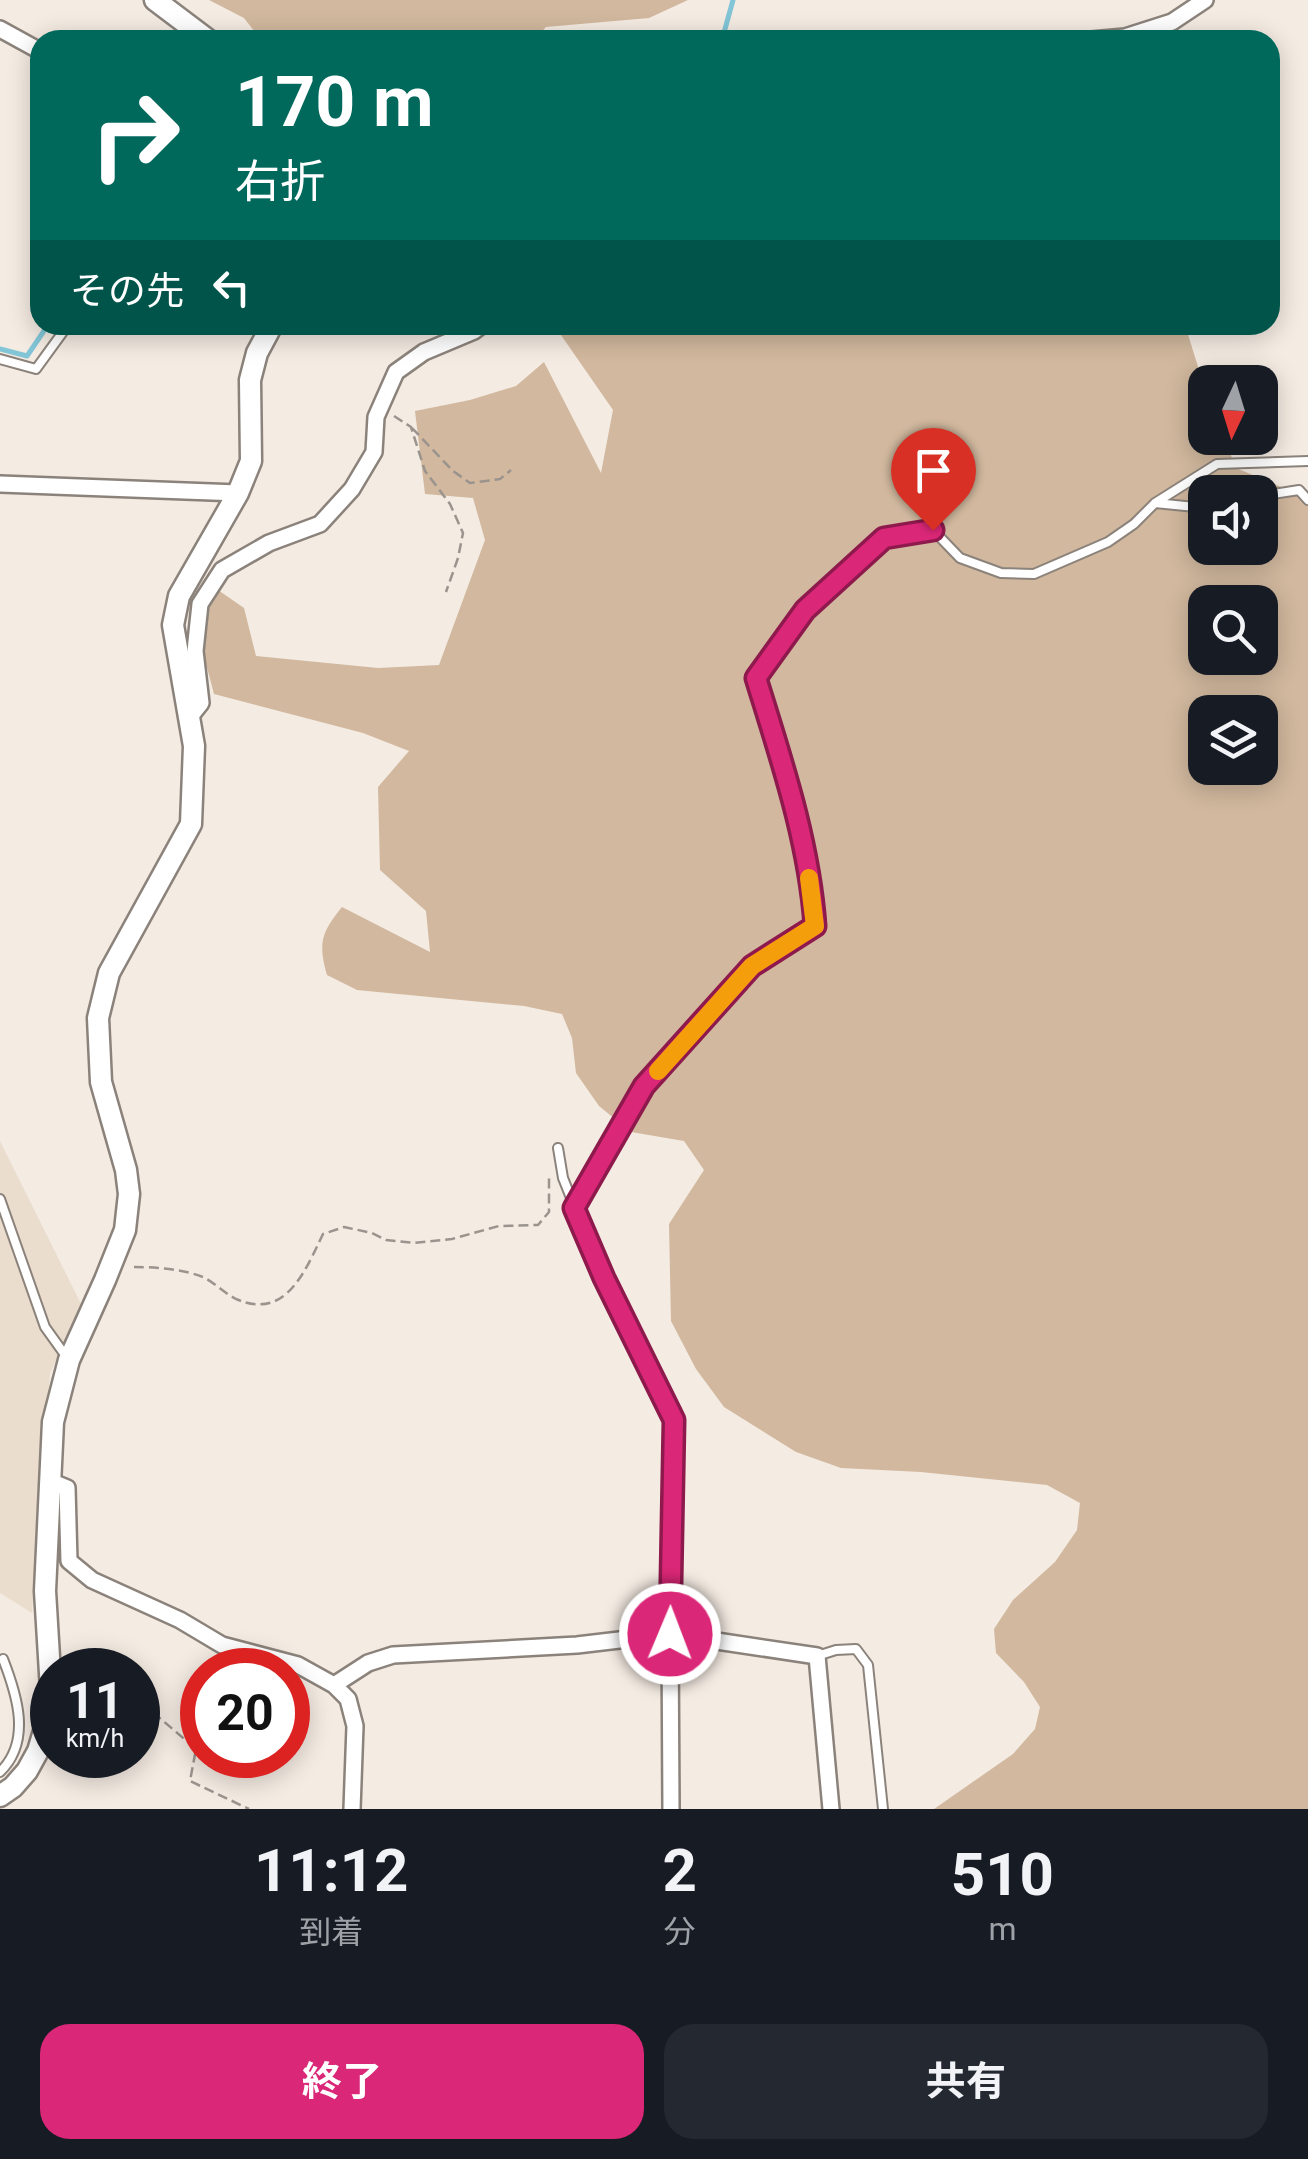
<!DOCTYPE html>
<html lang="ja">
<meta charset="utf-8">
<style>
body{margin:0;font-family:Roboto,"Noto Sans JP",sans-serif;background:#242831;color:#f1f3f6;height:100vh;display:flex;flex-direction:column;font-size:38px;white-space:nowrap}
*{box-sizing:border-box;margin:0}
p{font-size:32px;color:#9ea1a6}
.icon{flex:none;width:55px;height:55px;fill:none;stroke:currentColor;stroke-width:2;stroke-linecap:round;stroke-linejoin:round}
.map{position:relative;height:1809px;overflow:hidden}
.drawer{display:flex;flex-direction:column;background:#171b24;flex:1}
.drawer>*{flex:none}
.hud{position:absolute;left:30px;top:30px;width:1250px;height:305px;border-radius:30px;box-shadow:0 5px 25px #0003;background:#00695c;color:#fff;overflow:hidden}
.needle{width:65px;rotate:184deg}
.controls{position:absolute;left:1188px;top:365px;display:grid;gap:20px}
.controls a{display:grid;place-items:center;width:90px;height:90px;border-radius:20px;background:#171b24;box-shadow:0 5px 25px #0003;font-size:50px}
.speed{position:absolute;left:30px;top:1648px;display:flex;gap:20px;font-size:50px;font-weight:700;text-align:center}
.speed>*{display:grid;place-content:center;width:130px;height:130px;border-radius:50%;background:#171b24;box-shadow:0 5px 25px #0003;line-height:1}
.speed small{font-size:25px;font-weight:400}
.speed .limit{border:15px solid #d22;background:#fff;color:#111}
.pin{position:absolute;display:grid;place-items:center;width:85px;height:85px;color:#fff;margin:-102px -42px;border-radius:50% 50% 50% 0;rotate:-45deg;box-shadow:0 0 10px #0007}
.pin .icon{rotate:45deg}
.me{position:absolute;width:110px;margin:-55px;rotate:1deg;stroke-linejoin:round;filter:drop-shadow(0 0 8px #0008)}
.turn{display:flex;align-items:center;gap:35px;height:210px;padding:0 40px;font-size:45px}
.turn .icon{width:130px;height:130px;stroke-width:2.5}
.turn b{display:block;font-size:70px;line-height:85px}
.then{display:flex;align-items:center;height:95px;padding:0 40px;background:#0003;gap:20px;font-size:38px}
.eta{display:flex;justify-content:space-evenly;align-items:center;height:170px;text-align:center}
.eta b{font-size:60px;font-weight:700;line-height:70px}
.primary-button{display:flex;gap:20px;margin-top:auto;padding:20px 40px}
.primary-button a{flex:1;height:115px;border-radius:30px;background:#db2777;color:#fff;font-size:40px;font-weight:700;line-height:115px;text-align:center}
.primary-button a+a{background:#242831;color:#f1f3f6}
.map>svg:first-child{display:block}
</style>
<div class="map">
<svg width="1308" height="1809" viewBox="0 0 1308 1809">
<rect width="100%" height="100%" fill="#f4ebe2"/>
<path fill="#ebddce" d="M0,1141L82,1306L50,1373L32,1613L0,1593Z"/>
<path fill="#d1b89e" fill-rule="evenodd" d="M209,0H688L649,18L546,27L534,40H261L244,18Z
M554,325H1185L1205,389V438H1224L1236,468L1308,498V1809H934L1013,1754L1035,1729L1040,1707L1024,1682L996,1653L994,1629L1013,1600L1055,1562L1077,1530L1080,1503L1047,1485L921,1472L841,1468L796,1452L724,1407L696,1369L671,1321L669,1224L704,1170L684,1141L631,1132L599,1106L576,1073L572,1038L562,1014L524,1006L357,990L327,975C318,943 321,933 342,907L430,952L426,911L380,870L378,787L409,751L363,733L214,694L205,660L203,617L218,590L244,608L256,656L378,668L439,665L485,540L473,498L425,494L415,411L470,400L516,386L544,362L601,473L613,410ZM1205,492H1260V548H1205ZM1205,602H1260V658H1205ZM1205,712H1260V768H1205Z"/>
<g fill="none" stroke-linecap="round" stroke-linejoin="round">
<path stroke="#82c5d6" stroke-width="5" d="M722,40L733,0
M0,349L27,356L48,325"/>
<g stroke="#8b837b" stroke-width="12">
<path id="service" d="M0,359L36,369L68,325
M1260,496L1299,490L1308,500
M1155,503L1205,508
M558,1148L563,1178L575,1208L605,1277L673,1420L670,1633
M0,1199L45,1327L68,1359
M575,1208L644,1086L752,966L815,926C809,841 781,759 757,678L805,610L884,538L933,530L960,558L1001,573L1034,574L1108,542L1134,524L1155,503L1217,464L1308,461
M817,1656L836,1650L856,1649L868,1665L883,1809
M0,1772C32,1741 17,1695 3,1659"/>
</g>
<g stroke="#8b837b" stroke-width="20">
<path id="minor" d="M0,29L40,51
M1091,40L1125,37L1172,22L1205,0
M0,484L238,493
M189,718L201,703L195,651L200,604L222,570L269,543L320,524L352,489L374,452L376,417L396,372L424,352L474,331L482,325
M50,1481L67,1488L69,1561L92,1580L180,1620L222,1645L298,1665L334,1685L348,1699L355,1726L352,1809
M670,1634L671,1809
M334,1685L368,1663L393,1655L577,1645L670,1634L817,1656L831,1809"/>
</g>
<g stroke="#8b837b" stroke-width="25">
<path id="tertiary" d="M155,0L208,40
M0,1796L13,1787L27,1771L38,1751L50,1711L51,1690L45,1591L53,1422L69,1360L105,1280L125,1230L129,1194L126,1170L101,1082L98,1018L109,973L191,824L194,746L173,625L179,596L238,493L251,461L250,380L257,353L272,325"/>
</g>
<path stroke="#9b948e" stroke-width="2.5" stroke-dasharray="10 5" stroke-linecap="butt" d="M394,416L411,427L425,471L450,504L463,533L458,558L446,592
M412,428L453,471L470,483L500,479L511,470
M134,1267C155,1267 183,1269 203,1277C215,1283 224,1293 236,1299C286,1321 305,1271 323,1234L344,1227L372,1233L386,1240L414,1243L452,1239L499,1226L538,1225L549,1212V1178
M138,1710L155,1714L196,1749L190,1781L249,1809"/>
<use href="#service" stroke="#fff" stroke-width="8"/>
<use href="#minor" stroke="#fff" stroke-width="15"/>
<use href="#tertiary" stroke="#fff" stroke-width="20"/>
</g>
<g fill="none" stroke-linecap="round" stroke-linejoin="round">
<g stroke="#8e194d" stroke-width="25">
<path id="route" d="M670,1634L674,1420L604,1278L574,1208L644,1086L752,966L815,926C809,841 781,759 756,678L805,610L884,538L933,530"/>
</g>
<use href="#route" stroke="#db2777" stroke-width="18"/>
<path stroke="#f59e0b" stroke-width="18" d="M658,1071L752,966L815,926L809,878"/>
</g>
</svg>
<div class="controls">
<a><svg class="needle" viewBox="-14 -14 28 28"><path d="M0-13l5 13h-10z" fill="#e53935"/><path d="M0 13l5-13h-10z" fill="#9ea1a6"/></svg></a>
<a><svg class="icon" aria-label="sound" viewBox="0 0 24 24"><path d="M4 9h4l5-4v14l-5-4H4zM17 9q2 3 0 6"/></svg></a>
<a><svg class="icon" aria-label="search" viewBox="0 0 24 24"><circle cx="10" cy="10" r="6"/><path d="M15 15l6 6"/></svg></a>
<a><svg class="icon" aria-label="layers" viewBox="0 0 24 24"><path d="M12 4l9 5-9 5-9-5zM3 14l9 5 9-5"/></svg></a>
</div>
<div class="speed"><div>11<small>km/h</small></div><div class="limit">20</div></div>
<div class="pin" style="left:933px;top:530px;background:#d93025"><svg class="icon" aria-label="arrive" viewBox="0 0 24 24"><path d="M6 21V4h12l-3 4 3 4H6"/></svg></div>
<svg class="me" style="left:670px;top:1634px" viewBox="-20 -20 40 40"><circle r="17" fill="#db2777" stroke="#fff" stroke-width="3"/><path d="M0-11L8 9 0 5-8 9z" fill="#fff"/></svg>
<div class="hud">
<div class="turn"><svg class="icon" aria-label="right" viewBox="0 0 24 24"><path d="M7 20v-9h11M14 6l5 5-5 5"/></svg><div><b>170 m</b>右折</div></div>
<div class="then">その先<svg class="icon" aria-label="left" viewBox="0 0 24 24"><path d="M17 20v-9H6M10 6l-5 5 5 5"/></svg></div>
</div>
</div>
<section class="drawer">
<div class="eta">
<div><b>11:12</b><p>到着</p></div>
<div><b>2</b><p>分</p></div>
<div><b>510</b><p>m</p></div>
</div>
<div class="primary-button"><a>終了</a><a>共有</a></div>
</section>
